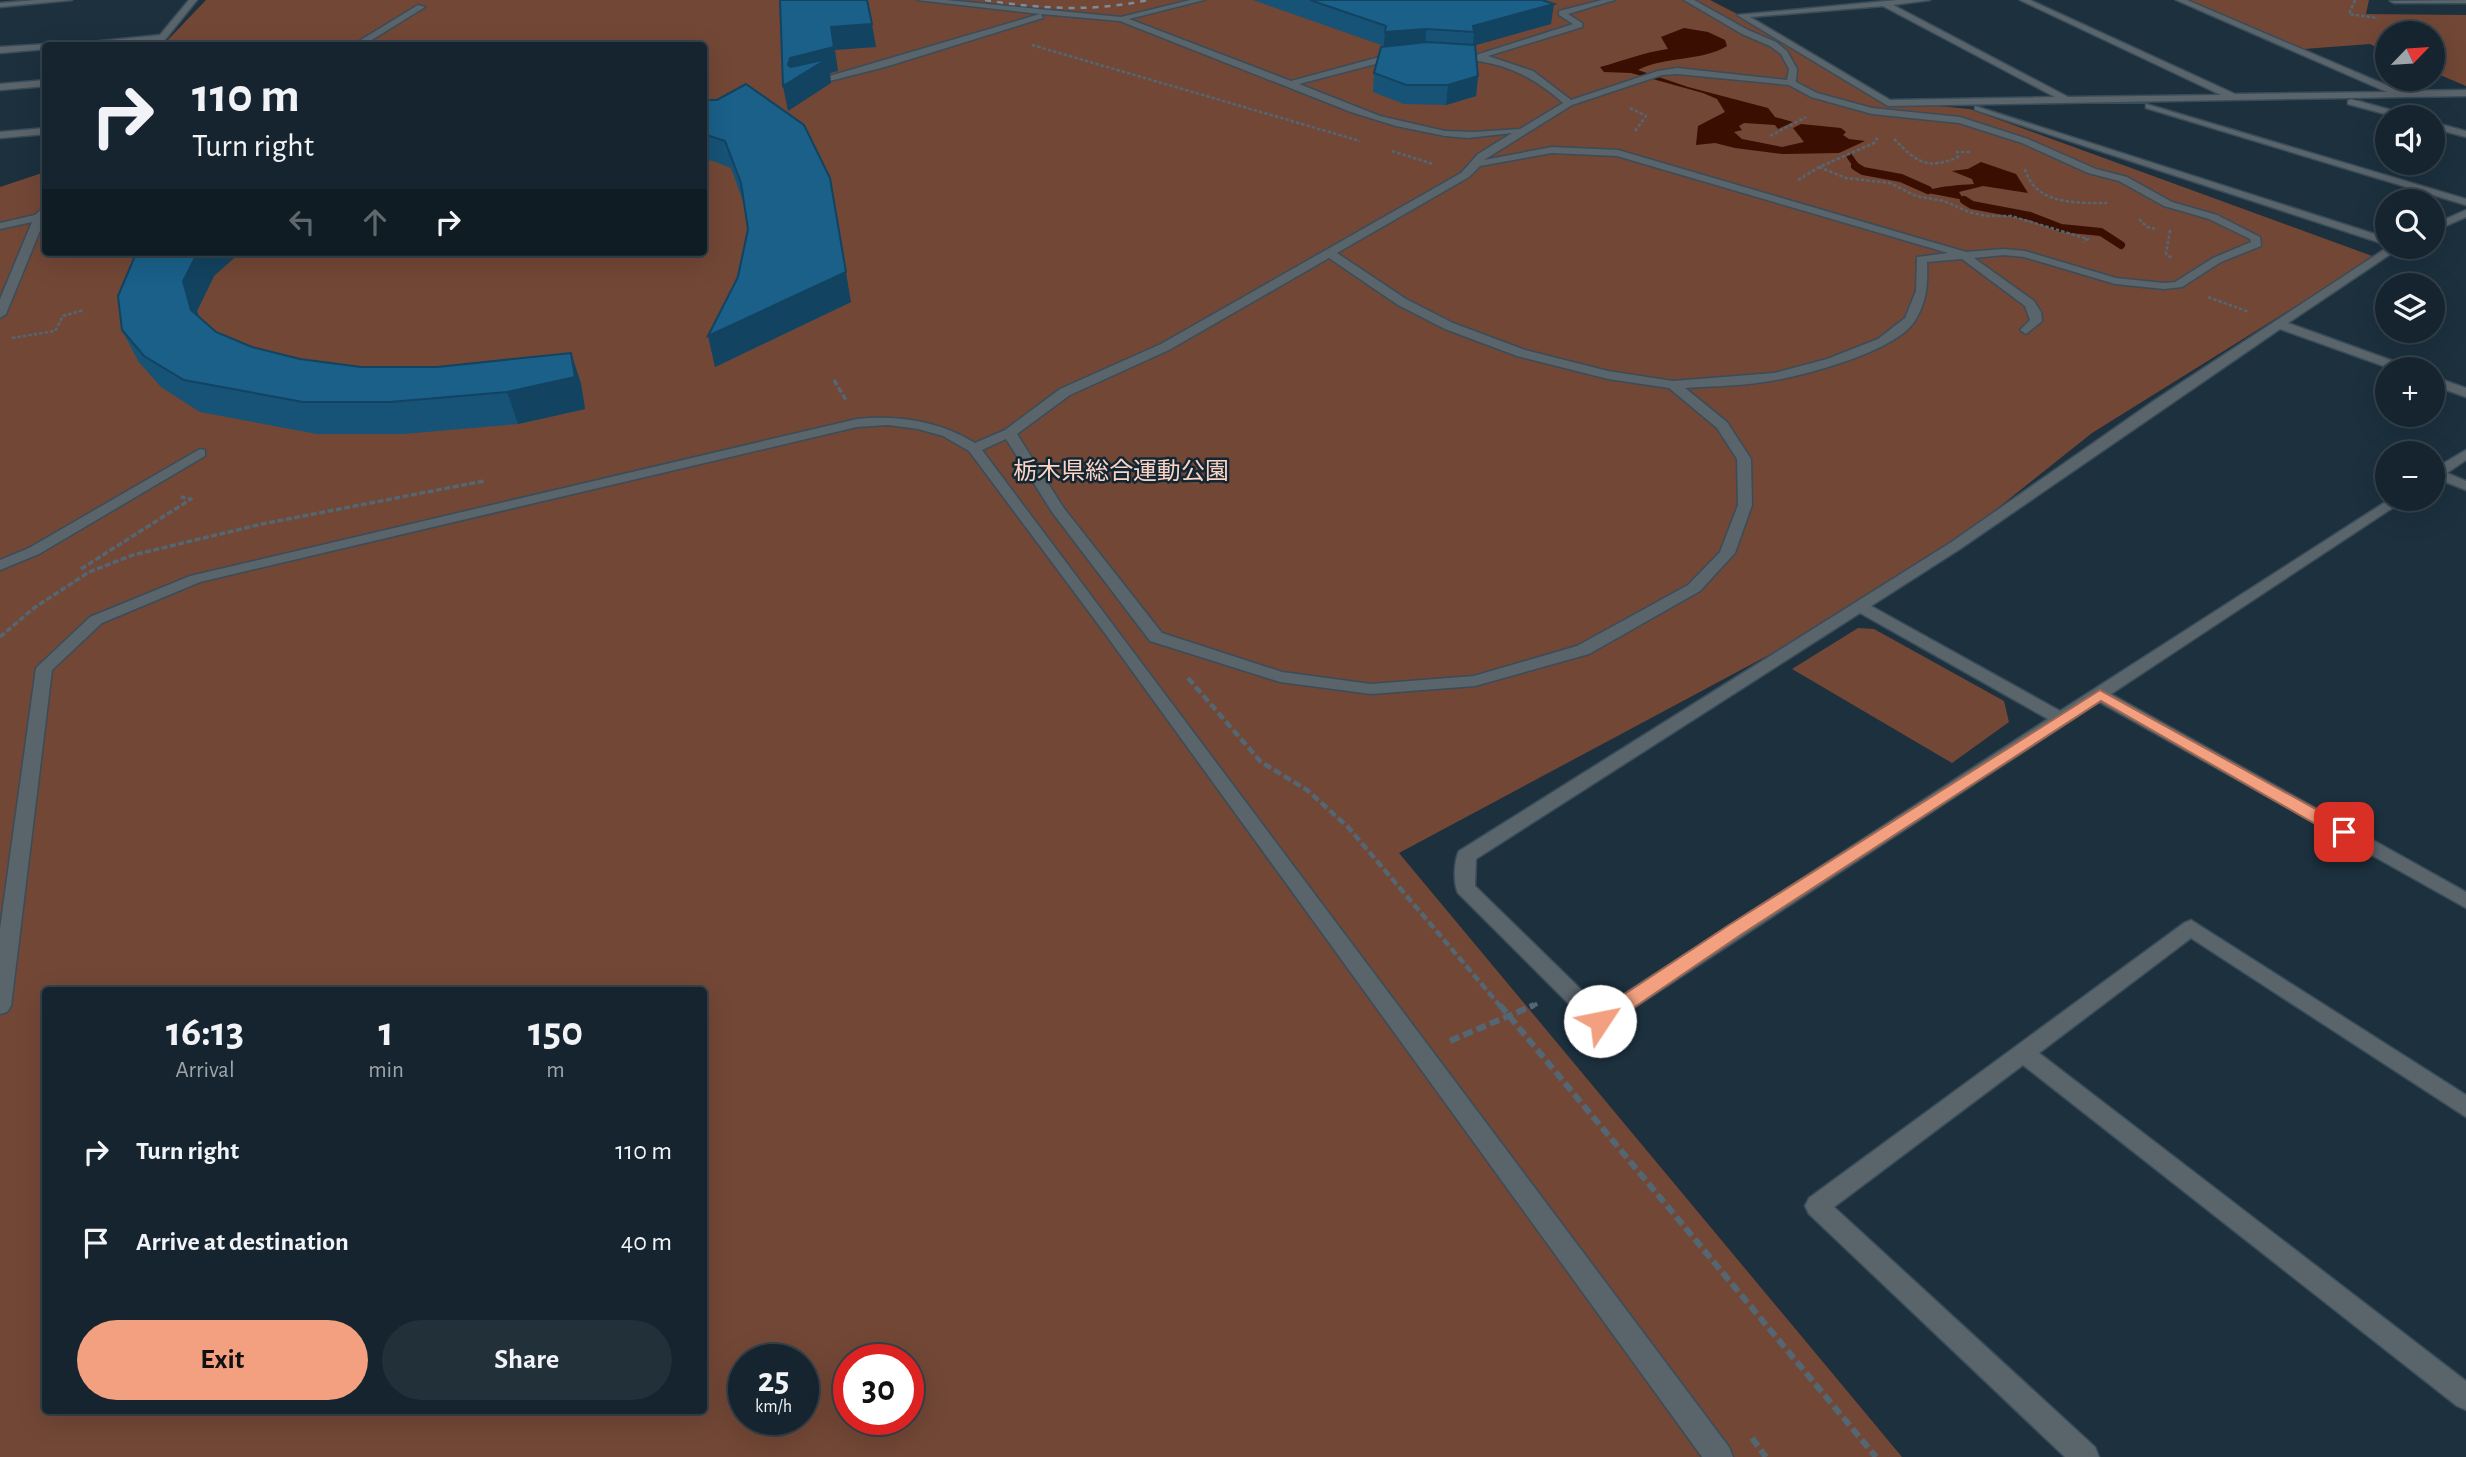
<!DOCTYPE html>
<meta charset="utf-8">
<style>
body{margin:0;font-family:"Alegreya Sans","Noto Sans JP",sans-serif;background:#22303a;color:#f1f3f6;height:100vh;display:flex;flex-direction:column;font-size:26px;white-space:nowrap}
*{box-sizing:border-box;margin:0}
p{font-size:23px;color:#9da4aa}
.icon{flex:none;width:38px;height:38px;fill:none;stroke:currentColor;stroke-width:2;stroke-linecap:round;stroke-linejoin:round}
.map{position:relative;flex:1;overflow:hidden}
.sheet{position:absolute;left:42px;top:987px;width:665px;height:427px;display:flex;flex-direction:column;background:#15242e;border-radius:7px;box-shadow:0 7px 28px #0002,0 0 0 2px #34414a}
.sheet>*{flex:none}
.guide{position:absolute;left:42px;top:42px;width:665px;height:214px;border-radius:7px;box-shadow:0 7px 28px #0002,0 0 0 2px #34414a;background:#15242e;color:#f1f3f6;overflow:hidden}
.needle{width:46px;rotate:65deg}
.controls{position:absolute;left:2375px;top:21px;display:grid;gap:14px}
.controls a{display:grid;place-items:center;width:70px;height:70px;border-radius:50%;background:#15242e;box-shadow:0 7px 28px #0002,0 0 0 2px #34414a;font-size:35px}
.speed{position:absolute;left:728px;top:1344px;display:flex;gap:14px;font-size:35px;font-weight:700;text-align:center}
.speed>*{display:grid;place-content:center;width:91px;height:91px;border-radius:50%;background:#15242e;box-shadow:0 7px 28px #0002,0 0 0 2px #34414a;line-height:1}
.speed small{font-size:18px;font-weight:400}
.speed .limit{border:10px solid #d22;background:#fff;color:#111}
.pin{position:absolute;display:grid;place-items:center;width:60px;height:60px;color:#fff;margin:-30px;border-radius:14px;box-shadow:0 4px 10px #0006}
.me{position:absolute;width:77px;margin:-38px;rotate:56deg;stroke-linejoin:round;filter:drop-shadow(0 0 5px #0008)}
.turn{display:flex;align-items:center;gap:24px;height:147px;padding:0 35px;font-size:32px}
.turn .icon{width:91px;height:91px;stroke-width:2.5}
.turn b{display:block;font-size:49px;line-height:60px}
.lanes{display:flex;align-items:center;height:66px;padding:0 35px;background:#0003;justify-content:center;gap:35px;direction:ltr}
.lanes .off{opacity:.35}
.eta{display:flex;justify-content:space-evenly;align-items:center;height:119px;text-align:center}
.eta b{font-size:42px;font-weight:700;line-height:49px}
.cta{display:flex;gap:14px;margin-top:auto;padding:14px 35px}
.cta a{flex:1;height:80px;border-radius:42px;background:#f2a07f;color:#111;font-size:28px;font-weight:700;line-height:80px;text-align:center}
.cta a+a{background:#22303a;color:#f1f3f6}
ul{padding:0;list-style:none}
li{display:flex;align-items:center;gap:21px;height:91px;padding:0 35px}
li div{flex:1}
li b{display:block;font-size:26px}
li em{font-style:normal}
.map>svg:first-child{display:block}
</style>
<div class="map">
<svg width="2466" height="1457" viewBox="0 0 2466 1457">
<rect width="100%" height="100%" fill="#1c303e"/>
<path fill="#724736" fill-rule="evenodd" d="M206,0H1710L1745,18L1884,101L1970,109L2375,257L2092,433L1905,582L1399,853L1902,1457H0V187L45,172L46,252H704V46L163,45ZM46,990H704V1410H46ZM744,1360H803V1419H744ZM849,1360H908V1419H849Z
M2186,0H2369L2366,14L2466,15V86L2433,72L2432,33H2387V52L2370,44L2304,49Z
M1858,628L1874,629L2004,701L2009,722L1952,763L1792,669Z"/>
<path fill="#3a0e00" d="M1684,28L1708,32L1725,40L1727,46C1704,61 1665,56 1638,70L1688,87L1768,108L1775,117L1793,122L1778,129L1775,125L1744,123L1739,126L1742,130L1734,132L1742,139L1782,147L1804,142L1793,128L1801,124L1841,128L1846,132L1843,135L1849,139L1865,141L1839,153L1783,154L1735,148L1715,143L1696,145L1698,126L1725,112L1717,99L1703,93L1631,73L1604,72L1600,67C1623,61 1644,52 1668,49L1661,37Z
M1981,162L2016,174L2028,193L1983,186L1959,192L1964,200L1928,193V190C1943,186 1959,185 1974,184L1972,179L1952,171L1968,169Z"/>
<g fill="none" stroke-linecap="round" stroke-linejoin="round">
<path stroke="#3a0e00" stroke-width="6" d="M1850,157L1857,167"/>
<path stroke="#3a0e00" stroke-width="8" d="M1855,166L1863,171L1901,178L1928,190
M1964,200L1972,205L2030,216L2061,228L2101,232L2121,245"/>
<g stroke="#394c59" stroke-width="3">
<path id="minor" d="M36,0H72L0,7V3Z
M189,0H197L160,46H151L156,40L52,46L160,35Z
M917,0H946L1121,17L1190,0H1204L1129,19L1291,81L1387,55H1404V59L1387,61L1299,84L1380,116L1445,131L1474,132L1520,129L1563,103C1530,73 1497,60 1453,59L1450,54L1476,55L1573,24L1559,15V11L1602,0H1615L1568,14L1582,23V27L1488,56L1533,71L1571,100L1658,71L1677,68L1787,80L1789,69L1781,54L1770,46L1742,34L1684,0H1694L1748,30L1776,42L1787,51L1797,69L1796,82L1817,93L1872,108L1960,117L2028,139L2096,169L2127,177L2172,202L2217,215L2260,237L2261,246L2221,262L2182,287L2164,289L2115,284L2024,257L2004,255L1974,258L2034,301L2041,312L2042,321L2026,334L2020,330L2030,320L2025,306L1962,259L1927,262C1928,283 1927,300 1916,319C1900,350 1809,374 1776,380C1746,386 1714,386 1685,388L1727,422L1751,459L1752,505L1735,553L1700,591L1589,654L1475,686L1371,694L1280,682L1150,641L1052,512L1006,439L982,450L1729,1447L1733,1457H1702L1101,628L969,451L943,436L918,429L888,425L857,427L200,582L102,623L52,670L11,1006L7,1012L0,1014V929L36,668L90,617L190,576L857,419C898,415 939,421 975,443L1005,430L1060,389L1161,344L1461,173L1478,154L1512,133L1468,138L1445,136L1396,126L1351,112L1120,21L1041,14L1043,18L885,67L806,87V83L1040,14ZM1677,74L1789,85L1811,97L1872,114L1959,123L2022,143L2088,173L2119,181L2164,206L2209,219L2250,239L2251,242L2213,258L2175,282L2164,283L2116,278L2025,251L2004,249L1966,252L1618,150L1552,147L1484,160L1572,105L1662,75ZM1552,153L1617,156L1948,253L1917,257L1916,291L1905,318L1878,339L1827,359L1774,373L1673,381L1608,371L1525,350L1453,323L1406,299L1337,253L1469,177L1480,166ZM1329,258L1398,305L1445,329L1517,356L1608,379L1669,388L1717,428L1737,459L1738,505L1720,552L1688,585L1577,646L1474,676L1371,684L1282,672L1162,633L1063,507L1017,434L1070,395L1169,350Z
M1897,0H1930L1893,5L2068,97L2221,95L2020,0H2030L2235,94L2387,92L2176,0H2187L2400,91L2466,90V96L1888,106L1737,15ZM1883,6L2055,97L1890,100L1750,17Z
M2466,0V3H2394L2390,1Z
M418,5L425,7L362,46H351Z
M49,44L46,49L0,53V47Z
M46,80V86L0,90V84Z
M2351,99L2409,115L2411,117H2396L2348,104V100Z
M2146,104L2466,199V205L2146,108Z
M1975,106L2387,238V245L1975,110Z
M2432,122L2466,131V137L2432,128Z
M46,128V134L0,138V132Z
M46,205V216L6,314L0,318V299L32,222L0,229V223L35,215Z
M2466,210V217L2432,232V225Z
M2388,247H2401L2288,323L2407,366L2409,369H2392L2280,329L1960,549L1871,606L2060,711L2390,499H2406L2111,694L2466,892V908L2099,702L1600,1030L1592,1027L1458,893C1453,883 1454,861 1459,851L1950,543L2155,400ZM1860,613L2048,719L1601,1009L1475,886L1476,859Z
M2432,376L2466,388V397L2432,385Z
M200,449L205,450V456L39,554L0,570V560L29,548Z
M2466,450V460L2447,473L2466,481V490L2438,479L2432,481V470Z
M2191,920L2466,1095V1117L2191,938L2039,1053L2466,1381V1410L2457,1406L2023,1065L1834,1207L2095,1447L2099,1457H2065L1809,1214L1805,1206L1809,1198L2184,923Z"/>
</g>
<path stroke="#546672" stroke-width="2.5" stroke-dasharray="3.5 2" stroke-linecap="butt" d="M2355,0L2349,14L2378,18
M1032,45L1360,141
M1630,108L1646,116L1635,131
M1770,136L1806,117
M1894,139C1916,161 1926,171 1958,157L1957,152H1971
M1392,151L1433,164
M1819,167L1846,178L1890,183L1916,196L1944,201L1969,212L1986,216H2011L2088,239L2083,242
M2025,169C2035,205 2076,203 2107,203
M1798,180L1819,167L1874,143L1877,139L1875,136
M2139,219L2147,227L2155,229
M2170,230L2166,254L2173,259
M2208,297L2249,312
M12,338L55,331L63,316L84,310"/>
<path stroke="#546672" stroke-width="3.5" stroke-dasharray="6 2.5" stroke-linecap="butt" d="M834,380L846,400
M81,569L191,499L181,497
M0,637L34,608L89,572L133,555L262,524L484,481"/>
<path stroke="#546672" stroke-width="4.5" stroke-dasharray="8 3.5" stroke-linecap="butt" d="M1188,678L1261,762L1307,790L1348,827L1501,1007
M1530,1007L1539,1003"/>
<path stroke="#546672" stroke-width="6" stroke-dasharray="10 4.5" stroke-linecap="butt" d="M1500,1005L1876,1457
M1450,1041L1534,1005
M1752,1438L1766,1457"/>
<use href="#minor" fill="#5a646b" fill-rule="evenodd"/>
<path stroke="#7d8c98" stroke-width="2.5" stroke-dasharray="6 6" stroke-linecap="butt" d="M985,0C1040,9 1093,12 1148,0"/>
</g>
<path fill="#165376" d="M1253,0H1548L1545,1L1551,24L1474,45L1478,76L1476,96L1446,105L1404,104L1373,92L1374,73L1384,46Z
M704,100L851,302L715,367L748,229L744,204L731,168L713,161L704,160Z
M214,276L197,311L199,316L216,332L252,347L300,359L361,367H437L571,353L581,384L585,409L518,424L403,434H317L200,412L161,387L138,361L122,330Z"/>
<path fill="#124360" d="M1554,4L1551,24L1473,46L1474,32L1473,26Z
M872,24L876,47L835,50L838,71L830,73L831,83L788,111L783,86L790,58L831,27Z
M1426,29L1425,49L1383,53L1385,32Z
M1478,76L1476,96L1446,105L1448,85Z
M830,178L851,302L715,367L708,336Z
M198,252H241L214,276L197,311L206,340L191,310L183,281Z
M571,353L581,384L585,409L518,424L507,392Z"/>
<path fill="#1a6089" stroke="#124360" stroke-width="2" d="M780,0H867L872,24L831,27L834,47L790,58L788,65L791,67L827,59L783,86Z
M1310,0H1542L1554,4L1473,26L1474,32L1426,29L1385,32L1386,26Z
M1427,42L1475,45L1478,76L1448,85H1406L1374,73L1381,47Z
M746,84L804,125L830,178L846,272L708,336L738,277L748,229L741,183L725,141L704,134V100H717Z
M141,252H198L183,281L191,310L216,332L252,347L300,359L361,367H437L571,353L575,377L507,392L390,402H303L184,380L144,356L122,330L118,296L134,258Z"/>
<path fill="#f2a07f" stroke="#9d6853" stroke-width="2" d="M2100,690L2350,828L2353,832L2350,837H2338L2101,701L1742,934L1607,1026L1600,1029L1593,1026L1590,1021L1593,1015L1729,925Z"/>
<g text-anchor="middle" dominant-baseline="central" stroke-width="5" stroke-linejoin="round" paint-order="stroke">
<g font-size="24" fill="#fcd4c4" stroke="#122633">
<text x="1121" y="472">栃木県総合運動公園</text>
</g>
</g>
</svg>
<div class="controls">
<a><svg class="needle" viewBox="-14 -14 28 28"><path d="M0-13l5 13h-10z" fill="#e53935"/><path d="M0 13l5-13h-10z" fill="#9da4aa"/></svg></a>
<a><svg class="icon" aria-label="sound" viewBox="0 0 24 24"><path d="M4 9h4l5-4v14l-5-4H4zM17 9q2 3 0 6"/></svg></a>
<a><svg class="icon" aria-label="search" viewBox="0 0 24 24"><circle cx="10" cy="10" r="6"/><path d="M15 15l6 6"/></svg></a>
<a><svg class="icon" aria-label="layers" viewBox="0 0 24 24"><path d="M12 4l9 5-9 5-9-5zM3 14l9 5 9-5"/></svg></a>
<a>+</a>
<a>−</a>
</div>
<div class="speed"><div>25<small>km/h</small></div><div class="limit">30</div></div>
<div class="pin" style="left:2344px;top:832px;background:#d93025"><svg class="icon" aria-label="arrive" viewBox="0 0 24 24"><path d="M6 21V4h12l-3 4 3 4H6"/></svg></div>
<svg class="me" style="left:1600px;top:1021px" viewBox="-20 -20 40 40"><circle r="19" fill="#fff"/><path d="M0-13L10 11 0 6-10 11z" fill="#f2a07f"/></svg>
<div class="guide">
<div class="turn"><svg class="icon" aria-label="right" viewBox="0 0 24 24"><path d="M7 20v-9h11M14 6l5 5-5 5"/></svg><div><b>110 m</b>Turn right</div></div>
<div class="lanes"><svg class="icon off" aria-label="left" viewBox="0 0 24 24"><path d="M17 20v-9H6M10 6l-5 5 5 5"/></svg><svg class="icon off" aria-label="ahead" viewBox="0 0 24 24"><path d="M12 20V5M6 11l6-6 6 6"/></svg><svg class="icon" aria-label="right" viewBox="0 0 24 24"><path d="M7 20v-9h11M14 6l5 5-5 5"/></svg></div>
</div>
<section class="sheet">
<div class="eta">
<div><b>16:13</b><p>Arrival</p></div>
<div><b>1</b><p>min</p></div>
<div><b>150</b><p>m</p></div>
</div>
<ul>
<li><svg class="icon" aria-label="right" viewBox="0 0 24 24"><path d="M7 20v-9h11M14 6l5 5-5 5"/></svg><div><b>Turn right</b></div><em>110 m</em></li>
<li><svg class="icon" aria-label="arrive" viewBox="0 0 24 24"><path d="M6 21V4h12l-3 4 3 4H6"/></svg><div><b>Arrive at destination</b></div><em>40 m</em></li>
</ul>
<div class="cta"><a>Exit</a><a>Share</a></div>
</section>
</div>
